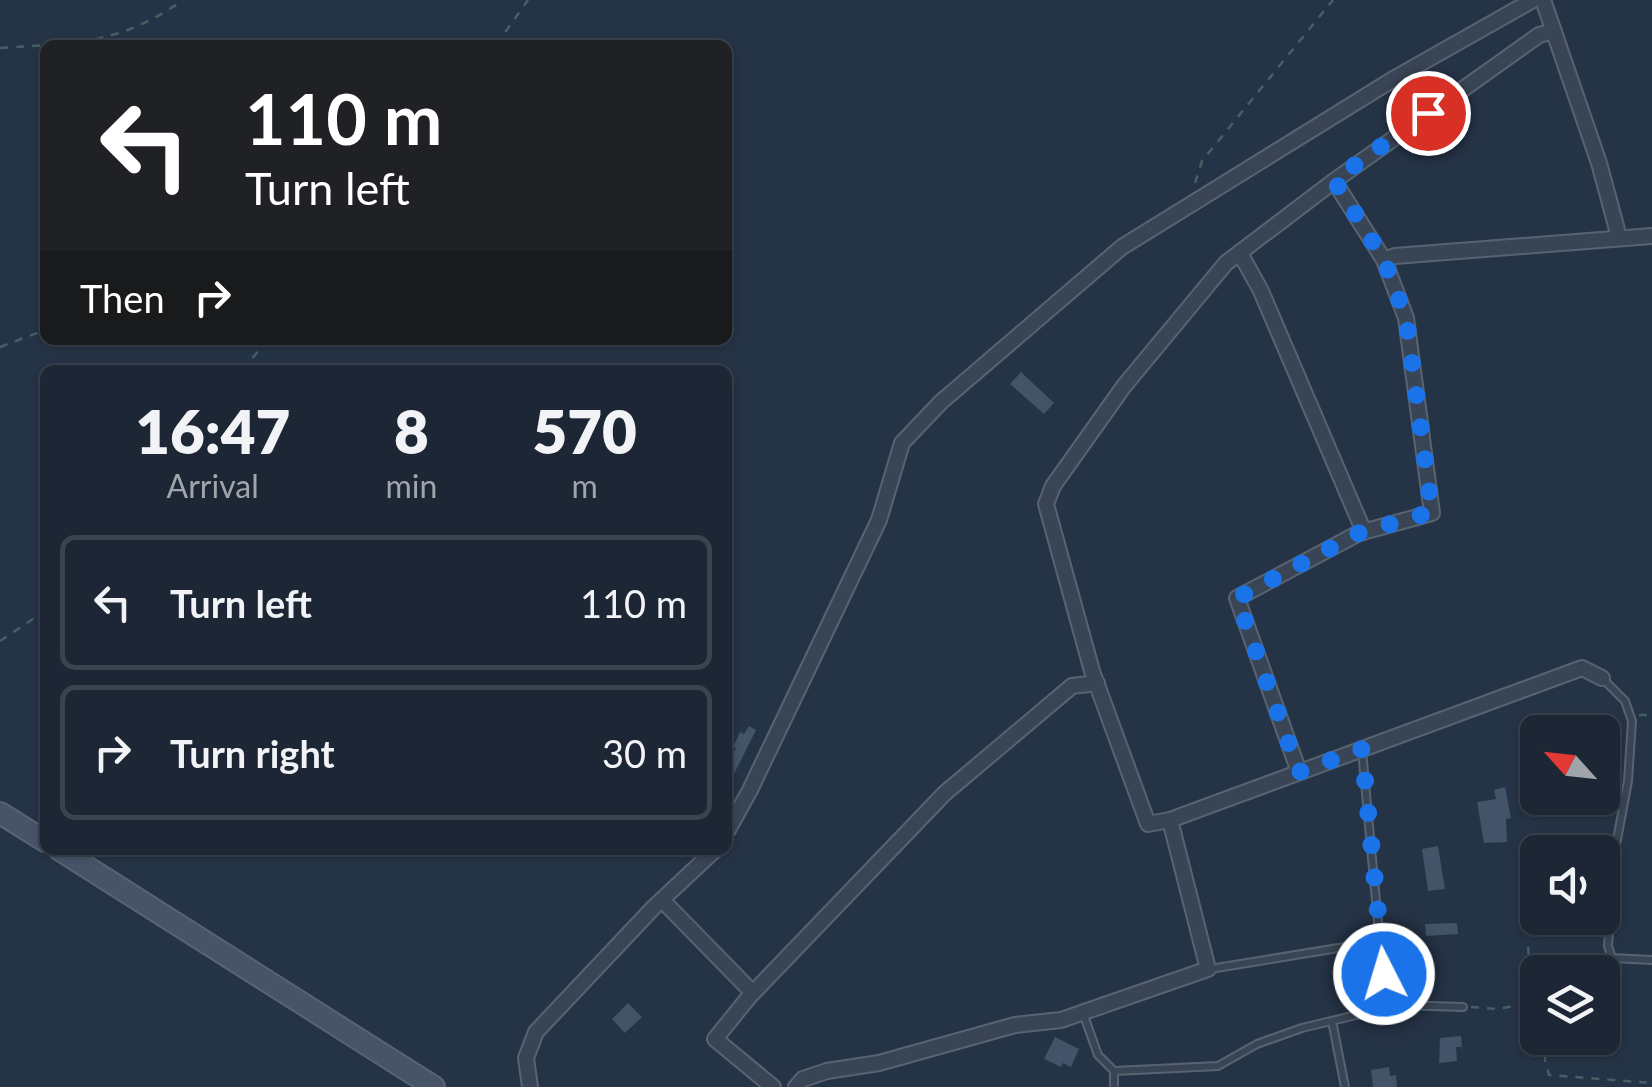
<!DOCTYPE html>
<style>
body{margin:0;font-family:Lato,sans-serif;background:#252e3c;color:#f1f3f6;height:100vh;display:flex;flex-direction:column;font-size:38px;white-space:nowrap}
*{box-sizing:border-box;margin:0}
p{font-size:32px;color:#a0a5ac}
.icon{flex:none;width:55px;height:55px;fill:none;stroke:currentColor;stroke-width:2;stroke-linecap:round;stroke-linejoin:round}
.map{position:relative;flex:1;overflow:hidden}
.sheet{position:absolute;left:40px;top:365px;width:692px;height:490px;display:flex;flex-direction:column;background:#1c2634;border-radius:15px;box-shadow:0 2px 8px #0004,0 0 0 2px #3a434f}
.sheet>*{flex:none}
.top-card{position:absolute;left:40px;top:40px;width:692px;height:305px;border-radius:15px;box-shadow:0 2px 8px #0004,0 0 0 2px #3a434f;background:#202124;color:#fff;overflow:hidden}
.needle{width:65px;rotate:297deg}
.tools{position:absolute;left:1520px;top:715px;display:grid;gap:20px}
.tools a{display:grid;place-items:center;width:100px;height:100px;border-radius:15px;background:#1c2634;box-shadow:0 2px 8px #0004,0 0 0 2px #3a434f;font-size:50px}
.pin{position:absolute;display:grid;place-items:center;width:85px;height:85px;color:#fff;margin:-42px;border:5px solid #fff;border-radius:50%;box-shadow:0 2px 10px #0007}
.me{position:absolute;width:110px;margin:-55px;rotate:355deg;stroke-linejoin:round;filter:drop-shadow(0 0 8px #0008)}
.turn{display:flex;align-items:center;gap:35px;height:210px;padding:0 40px;font-size:45px}
.turn .icon{width:130px;height:130px;stroke-width:2.5}
.turn b{display:block;font-size:70px;line-height:85px}
.then{display:flex;align-items:center;height:95px;padding:0 40px;background:#0003;gap:20px;font-size:38px}
.eta{display:flex;justify-content:space-evenly;align-items:center;height:170px;text-align:center}
.eta b{font-size:60px;font-weight:800;line-height:70px}
ul{padding:0;list-style:none}
li{display:flex;align-items:center;gap:30px;height:135px;margin:0 20px 15px;padding:0 20px;border:5px solid #3a434f;border-radius:15px}
li div{flex:1}
li b{display:block;font-size:38px}
li em{font-style:normal}
.map>svg:first-child{display:block}
</style>
<div class="map">
<svg width="1652" height="1087" viewBox="0 0 1652 1087">
<rect width="100%" height="100%" fill="#253346"/>
<path fill="#435368" d="M1021,372L1054,403L1044,414L1010,384Z
M749,726L756,730L728,786V762L736,748L733,747L740,732L744,734Z
M1505,787L1511,818L1506,819L1507,842L1484,843L1477,802L1496,799L1494,790Z
M1438,846L1445,889L1428,891L1422,849Z
M1530,863L1537,909L1527,911L1519,865Z
M1457,923L1458,934L1426,936L1425,924Z
M628,1003L642,1017L625,1033L612,1019Z
M1461,1036L1462,1047H1456L1457,1061L1439,1063L1440,1038Z
M1055,1037L1079,1049L1071,1067L1063,1063L1061,1067L1044,1059Z
M1389,1067L1390,1076L1396,1075L1397,1087H1373L1371,1070Z"/>
<g fill="none" stroke-linecap="round" stroke-linejoin="round">
<g stroke="#586372" stroke-width="10">
<path id="service" d="M1602,678L1625,701L1632,721L1628,781L1616,845L1608,946L1612,958L1652,960
M1362,751L1386,1008
M1210,969L1381,941
M1083,1013L1098,1055L1114,1071V1087
M1332,1021L1345,1087
M1114,1071L1218,1066L1257,1044L1302,1028L1398,1005L1463,1007"/>
</g>
<g stroke="#586372" stroke-width="18">
<path id="minor" d="M1543,0L1599,163L1619,237
M1240,253L1261,291L1364,532
M1384,260L1395,256L1652,236
M1299,772L1237,598L1359,533L1432,513L1406,318L1384,260L1334,181
M1170,820L1148,824L1092,671L1046,504L1053,486L1124,386L1226,263L1334,181L1539,35L1554,31
M728,830L750,790L879,520L902,443L941,402L1122,247L1395,78L1533,0
M662,900L753,993
M530,1087L526,1058L536,1032L654,907L715,850
M773,1087L715,1039L749,997L945,793L1072,686L1097,683
M796,1087L803,1079L827,1071L879,1063L1015,1025L1061,1020L1208,969L1170,820L1582,668L1602,678"/>
</g>
<g stroke="#586372" stroke-width="24">
<path id="secondary" d="M0,813L45,841
M60,850L434,1087"/>
</g>
<path stroke="#456062" stroke-width="2.5" stroke-dasharray="8 8" stroke-linecap="butt" d="M496,45L528,0
M0,48C75,43 119,45 183,0
M1195,183L1202,161L1333,0
M0,347L45,330
M242,370L268,340
M0,641L45,611
M1639,715H1652
M1528,947L1534,1002L1538,1005
M1471,1007L1498,1009L1534,1002
M1546,1038L1545,1061L1549,1075L1652,1083"/>
<use href="#service" stroke="#394555" stroke-width="6"/>
<use href="#minor" stroke="#394555" stroke-width="14"/>
<use href="#secondary" stroke="#475468" stroke-width="20"/>
</g>
<g fill="none" stroke-linecap="round" stroke-linejoin="round">
<path stroke="#1a73e8" stroke-width="18" stroke-dasharray="0 32.4" d="M1384,974L1362,749L1299,772L1237,598L1359,533L1432,512L1406,318L1384,260L1334,180L1428,113"/>
</g>
</svg>
<div class="tools">
<a><svg class="needle" viewBox="-14 -14 28 28"><path d="M0-13l5 13h-10z" fill="#e53935"/><path d="M0 13l5-13h-10z" fill="#a0a5ac"/></svg></a>
<a><svg class="icon" aria-label="sound" viewBox="0 0 24 24"><path d="M4 9h4l5-4v14l-5-4H4zM17 9q2 3 0 6"/></svg></a>
<a><svg class="icon" aria-label="layers" viewBox="0 0 24 24"><path d="M12 4l9 5-9 5-9-5zM3 14l9 5 9-5"/></svg></a>
</div>
<div class="pin" style="left:1428px;top:113px;background:#d93025"><svg class="icon" aria-label="arrive" viewBox="0 0 24 24"><path d="M6 21V4h12l-3 4 3 4H6"/></svg></div>
<svg class="me" style="left:1384px;top:974px" viewBox="-20 -20 40 40"><circle r="17" fill="#1a73e8" stroke="#fff" stroke-width="3"/><path d="M0-11L8 9 0 5-8 9z" fill="#fff"/></svg>
<div class="top-card">
<div class="turn"><svg class="icon" aria-label="left" viewBox="0 0 24 24"><path d="M17 20v-9H6M10 6l-5 5 5 5"/></svg><div><b>110 m</b>Turn left</div></div>
<div class="then">Then<svg class="icon" aria-label="right" viewBox="0 0 24 24"><path d="M7 20v-9h11M14 6l5 5-5 5"/></svg></div>
</div>
<section class="sheet">
<div class="eta">
<div><b>16:47</b><p>Arrival</p></div>
<div><b>8</b><p>min</p></div>
<div><b>570</b><p>m</p></div>
</div>
<ul>
<li><svg class="icon" aria-label="left" viewBox="0 0 24 24"><path d="M17 20v-9H6M10 6l-5 5 5 5"/></svg><div><b>Turn left</b></div><em>110 m</em></li>
<li><svg class="icon" aria-label="right" viewBox="0 0 24 24"><path d="M7 20v-9h11M14 6l5 5-5 5"/></svg><div><b>Turn right</b></div><em>30 m</em></li>
</ul>
</section>
</div>
